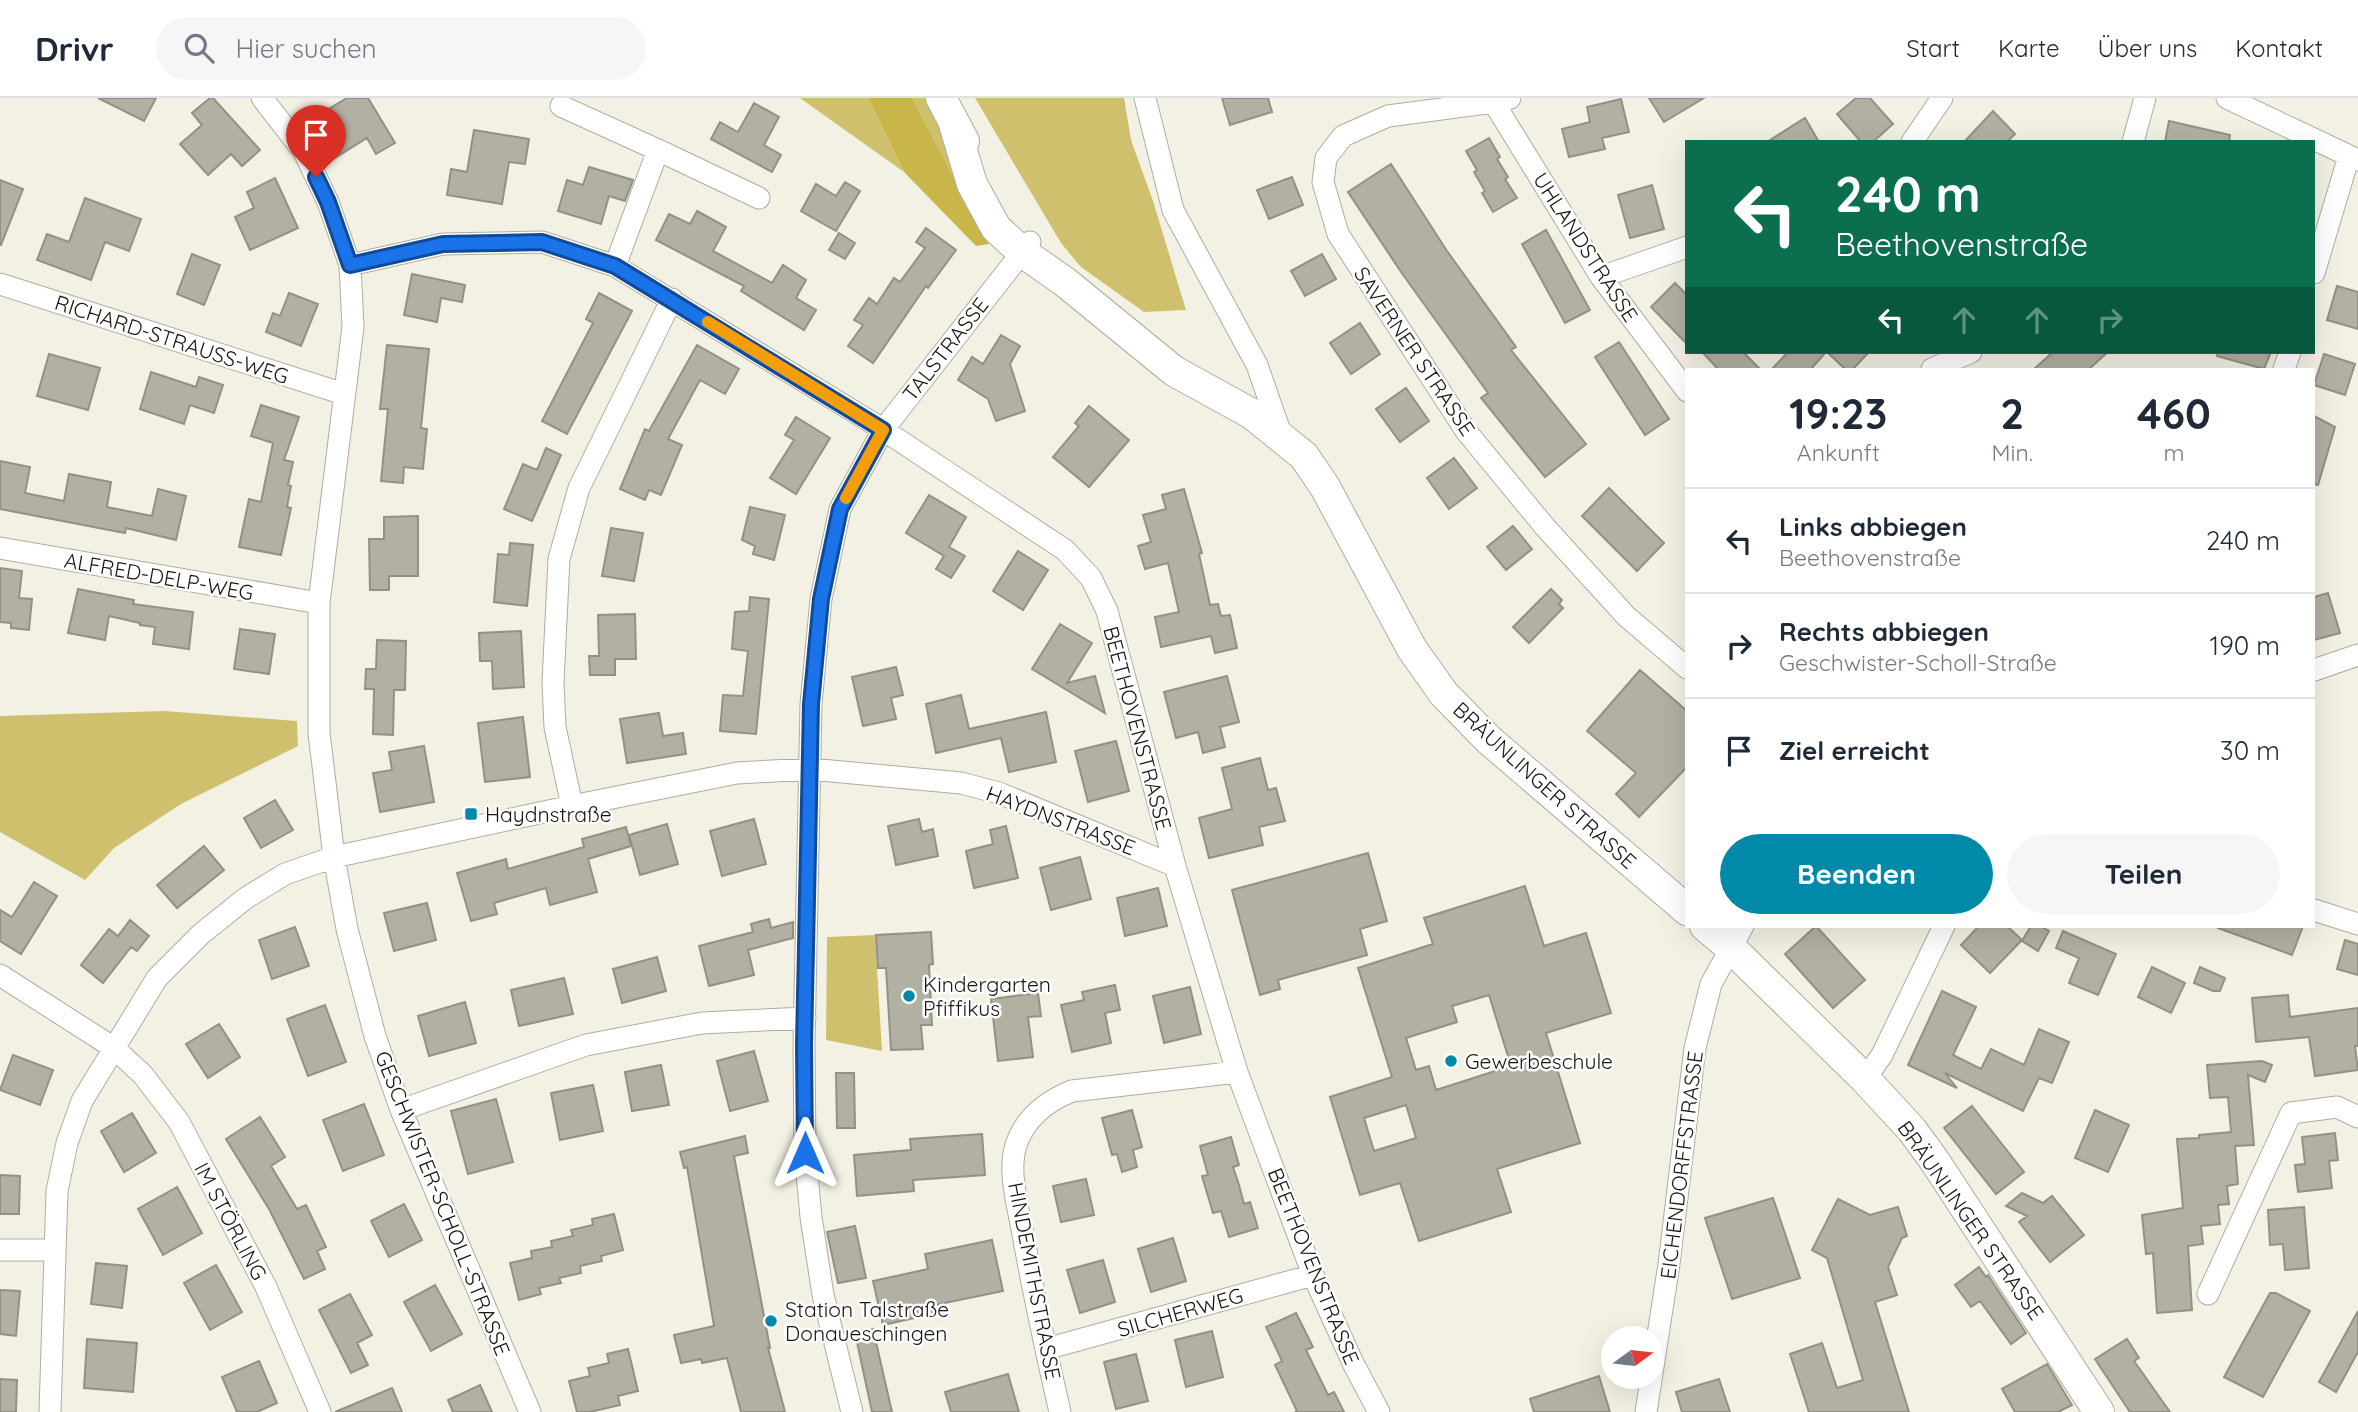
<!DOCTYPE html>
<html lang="de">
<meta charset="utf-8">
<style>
body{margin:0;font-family:Quicksand,sans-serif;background:#f6f6f7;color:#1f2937;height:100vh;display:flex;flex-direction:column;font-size:26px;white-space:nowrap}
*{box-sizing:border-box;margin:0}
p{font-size:23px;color:#747a83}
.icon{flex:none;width:38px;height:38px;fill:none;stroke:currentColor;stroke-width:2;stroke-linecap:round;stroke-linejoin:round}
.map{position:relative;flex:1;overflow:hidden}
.sheet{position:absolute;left:1685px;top:270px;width:630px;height:560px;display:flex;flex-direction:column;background:#fff;border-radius:0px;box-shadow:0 7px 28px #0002}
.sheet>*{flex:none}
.hud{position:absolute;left:1685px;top:42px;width:630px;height:214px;border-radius:0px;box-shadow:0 7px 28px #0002;background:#0b6e4f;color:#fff;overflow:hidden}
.needle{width:46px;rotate:75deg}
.buttons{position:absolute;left:1601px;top:1228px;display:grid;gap:14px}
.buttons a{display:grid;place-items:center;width:63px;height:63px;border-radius:50%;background:#fff;box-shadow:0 7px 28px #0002;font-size:35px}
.pin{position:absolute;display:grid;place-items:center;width:60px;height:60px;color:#fff;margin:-72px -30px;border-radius:50% 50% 50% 0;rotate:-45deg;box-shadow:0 0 7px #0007}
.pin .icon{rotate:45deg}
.me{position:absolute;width:77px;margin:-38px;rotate:0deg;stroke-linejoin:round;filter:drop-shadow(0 0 5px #0008)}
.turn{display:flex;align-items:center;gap:24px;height:147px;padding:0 35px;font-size:32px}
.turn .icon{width:91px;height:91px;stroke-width:2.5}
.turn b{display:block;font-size:49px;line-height:60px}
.lanes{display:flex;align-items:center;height:66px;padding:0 35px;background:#0003;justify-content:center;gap:35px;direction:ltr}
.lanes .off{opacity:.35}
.eta{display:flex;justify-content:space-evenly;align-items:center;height:119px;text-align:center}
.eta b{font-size:42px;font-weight:700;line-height:49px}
.cta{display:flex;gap:14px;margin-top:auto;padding:14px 35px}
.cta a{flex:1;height:80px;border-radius:42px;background:#0089a9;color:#fff;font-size:28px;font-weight:700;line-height:80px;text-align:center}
.cta a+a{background:#f6f6f7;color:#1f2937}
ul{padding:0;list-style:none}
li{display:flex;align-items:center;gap:21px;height:105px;padding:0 35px;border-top:2px solid #e0e1e3}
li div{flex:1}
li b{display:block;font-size:26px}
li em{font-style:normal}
header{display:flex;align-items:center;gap:42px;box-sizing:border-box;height:98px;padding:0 35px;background:#fff;border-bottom:2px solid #e0e1e3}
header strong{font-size:33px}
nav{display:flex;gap:38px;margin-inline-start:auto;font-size:24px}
.search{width:490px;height:63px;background:#f6f6f7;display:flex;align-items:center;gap:18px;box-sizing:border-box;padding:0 24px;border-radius:38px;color:#747a83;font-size:26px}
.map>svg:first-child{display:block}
</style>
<header>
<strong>Drivr</strong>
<div class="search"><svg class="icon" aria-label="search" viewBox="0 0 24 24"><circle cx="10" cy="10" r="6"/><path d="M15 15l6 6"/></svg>Hier suchen</div>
<nav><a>Start</a><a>Karte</a><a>Über uns</a><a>Kontakt</a></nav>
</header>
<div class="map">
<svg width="2358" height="1314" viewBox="0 0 2358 1314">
<rect width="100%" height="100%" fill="#f3f1e3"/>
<path fill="#cfc06e" d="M800,0H868L904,74Z
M912,0H929L974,118Z
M975,0H1124L1131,42L1153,103L1186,212L1144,214L1081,169L1061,145Z
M164,613L297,623L298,648L181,706L114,750L85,782L0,734V618Z
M875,837L882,953L826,942L827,839Z"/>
<path fill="#c9b64b" d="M868,0H912L989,146L976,148L904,74Z"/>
<path fill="#b2b0a3" stroke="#939185" stroke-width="2" fill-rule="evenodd" d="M98,0H156L144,23Z
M210,0H213L260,52L242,68L231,56L208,77L180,46L202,27L192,15Z
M347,0H368L395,45L376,56L367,40L333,61L310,22Z
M1222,0H1268L1272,14L1230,27Z
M1649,0H1704L1664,24Z
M1856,0H1870L1893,26L1873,44H1861L1837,16Z
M1621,1L1629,34L1602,40L1605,51L1569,59L1562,31L1590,24L1587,9Z
M754,5L779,19L764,47L781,57L772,74L711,41L720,24L738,34Z
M1993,13L2015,36L2007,44H1964Z
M1805,20L1819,44H1767Z
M2169,23L2230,37L2229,44H2165Z
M474,32L529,41L525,66L509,64L502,106L447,97L451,71L467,74Z
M1489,40L1500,59L1497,61L1508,79L1505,81L1517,100L1493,114L1482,95L1485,93L1474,74L1477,72L1466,53Z
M1391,66L1447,153L1516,249L1511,252L1586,346L1545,379L1481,300L1488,295L1401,174L1348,94Z
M589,69L633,82L625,103L609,98L601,126L558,113L567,82L583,87Z
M1292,79L1303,107L1269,121L1257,92Z
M275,80L298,130L250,152L235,119L254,110L247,94Z
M0,82L23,91L1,147L0,146Z
M845,84L860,93L836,133L801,113L816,86L836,98Z
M1652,87L1664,131L1630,140L1618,97Z
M85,100L141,121L129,153L105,144L91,182L37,162L47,136L69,144Z
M697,113L726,129L713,153L772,185L783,167L806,182L796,200L816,212L804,232L741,193L744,188L656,142L669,116L690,126Z
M926,130L956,152L928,190L926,188L873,265L848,248L863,227L854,222L869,200L877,206L894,180L900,184L925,150L916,144Z
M1546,132L1590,212L1565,225L1522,146Z
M839,135L855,145L845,161L829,152Z
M192,156L220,167L204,207L177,196Z
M1322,156L1336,181L1305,198L1291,173Z
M412,176L465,187L462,204L441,200L437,224L404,217Z
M1675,185L1687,197V246L1651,209Z
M2337,188L2358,194V231L2327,222Z
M289,195L318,206L301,248L266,234L273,215L280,218Z
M599,195L632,213L567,336L542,323L593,225L586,221Z
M1360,225L1380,256L1351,276L1330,245Z
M1001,237L1020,248L1010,266L1025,313L996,323L988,301L958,282L972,259L983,266Z
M1619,244L1669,321L1645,337L1595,259Z
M387,247L429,251L421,330L427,331L423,371L404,369L403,385L381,383L388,311H380Z
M697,247L739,271L725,296L700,282L668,341L682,347L661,397L649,392L645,402L620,391L645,331L649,333Z
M1702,254H1743L1760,271H1718Z
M1788,254H1826L1811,271H1772Z
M1827,254H1869L1853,271H1845Z
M2053,254H2108L2089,271H2034Z
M2218,254H2271L2264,271L2217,258Z
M49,256L100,270L88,312L37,298Z
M2324,256L2355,266L2345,297L2314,287Z
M151,274L196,289L199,279L223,287L214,315L190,307L184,326L140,311Z
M1406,290L1429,323L1400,344L1376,311Z
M261,307L299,319L284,362L293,364L288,387L291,388L287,409L291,410L281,457L239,449L249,401L261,404L273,345L251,338Z
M1089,308L1129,342L1089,389L1053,359L1079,328L1075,325Z
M2314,318L2335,329L2318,387L2314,386Z
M796,319L830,340L796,396L770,380L794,342L785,337Z
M546,350L561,357L532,423L504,411L523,366L537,372Z
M1454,360L1477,390L1449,411L1427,380Z
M0,363L30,369L25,395L64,403L69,376L111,384L107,409L152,418L158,391L186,398L176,442L126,430L125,435L0,411Z
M1609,390L1664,445L1637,473L1582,418Z
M1184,391L1202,455L1199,456L1210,507L1218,506L1221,518L1230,517L1237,550L1215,555L1211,538L1161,549L1155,519L1179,514L1168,465L1145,471L1138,448L1151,444L1143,417L1166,411L1162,397Z
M929,397L966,419L949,449L965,458L951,480L936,471L944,458L906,435Z
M750,409L785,417L774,462L753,456L755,448L742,442Z
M418,418V478H389V492H370L369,441H384V419Z
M1513,428L1532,451L1506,472L1487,449Z
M611,430L643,435L634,483L602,478Z
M510,445L533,447L527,508L494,504L498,456L509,457Z
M1018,453L1048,472L1023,512L993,493Z
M0,470L22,473L19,500L32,501L29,532L11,530V525L0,524Z
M78,491L134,502L133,506L193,514L189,551L153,546L155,529L140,527V525L109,518L105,542L68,535Z
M1551,491L1562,502L1559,506L1563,510L1529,545L1513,529Z
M2328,495L2340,535L2314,542V499Z
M750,499L769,501L756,636L720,633L723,597L743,598L748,553L732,551L735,514L749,513Z
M635,516L636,561H615V577H590L589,558H599L598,517Z
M1060,526L1092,545L1067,585L1095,578L1105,615L1032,571Z
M240,531L275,536L269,576L234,571Z
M521,533L524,589L493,591L492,563H480L479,535Z
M377,542L406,543L405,592H394L393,637L373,636L374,591H365L366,571H376Z
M896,569L903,597L891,600L896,621L863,628L852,579Z
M1640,572L1687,613V669L1639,719L1616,696L1636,675L1587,633Z
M1227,578L1239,624L1220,629L1225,649L1203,655L1198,634L1176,640L1164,594Z
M961,597L969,631L1046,614L1056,664L1009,674L1001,640L936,655L926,606Z
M659,615L663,638L683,635L686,656L627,665L620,621Z
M523,619L530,679L485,684L478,625Z
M1116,643L1129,693L1088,704L1075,653Z
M424,648L434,704L380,714L373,675L392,672L389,654Z
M1260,660L1268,692L1276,690L1285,723L1259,729L1263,747L1209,760L1199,720L1232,711L1222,670Z
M275,702L293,732L261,750L244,720Z
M754,721L766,766L722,778L710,733Z
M919,721L922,734L933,731L938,758L896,767L888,728Z
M667,726L678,766L640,777L629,737Z
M1006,728L1018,780L974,790L966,753L993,746L990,732Z
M626,729L631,748L588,761L597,794L550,807L546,790L494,805L497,816L471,823L457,775L506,761L508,771L584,749L582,741Z
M204,748L224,772L177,810L157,787Z
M1368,755L1387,823L1360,831L1367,857L1278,882L1280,891L1260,897L1232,792Z
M1080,759L1091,801L1051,812L1040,770Z
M34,784L57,798L21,856L0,843V812L12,819Z
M1525,788L1544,848L1586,835L1611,915L1546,935L1580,1045L1497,1071L1511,1114L1419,1143L1400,1085L1360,1097L1330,999L1392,979L1358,870L1433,846L1424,820ZM1489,897L1511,968L1436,992L1429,968L1416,972L1406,940L1457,924L1452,908ZM1406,1007L1416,1040L1374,1053L1364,1020Z
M1158,790L1167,828L1125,838L1117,800Z
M427,805L436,842L394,853L384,815Z
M769,821L771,830L793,824V840L748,852L754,877L709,888L699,848L753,834L751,826Z
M130,822L149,838L137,853L131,849L103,885L81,867L109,831L118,838Z
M1816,828L1865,882L1833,910L1785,856Z
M1979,828H2007L2022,842L1990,875L1961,847Z
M2031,828H2040L2049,833L2038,853L2022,843Z
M2218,828H2303L2292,857L2218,830Z
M295,829L309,868L272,881L259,842Z
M2063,833L2116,856L2098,897L2069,885L2079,860L2056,850Z
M931,834L933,866L929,867L932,927H921L923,951L891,952L886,870H878L876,837Z
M2345,842L2358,846V877L2337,871Z
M657,859L666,893L622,905L613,871Z
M2152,869L2185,885L2171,915L2138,899Z
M2200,869L2225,880L2220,893H2213L2194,885Z
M564,880L573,916L519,928L511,892Z
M1115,887L1120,912L1105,915L1111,945L1072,954L1061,907L1084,902L1082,894Z
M1190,889L1201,936L1164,945L1153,898Z
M1942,893L1976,909L1953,957L1981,971L1991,951L2024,967L2039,931L2069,944L2052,985L2039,980L2023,1013L1945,975L1957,990L1908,967Z
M1038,895L1041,918L1028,919L1033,959L998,963L991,901Z
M2288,897L2290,919L2358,910V948H2355L2358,972L2315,978L2309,939L2256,944L2252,900Z
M465,904L476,945L429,958L418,918Z
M325,907L346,964L308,978L287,921Z
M219,926L240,959L208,980L186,946Z
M754,953L768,1003L730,1013L717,963Z
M13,957L53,972L40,1007L0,992Z
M2262,963L2272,967L2265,984L2248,977L2254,1047L2235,1048L2238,1086L2227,1088L2229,1106L2218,1107L2220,1126L2201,1128L2203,1146L2188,1148L2192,1212L2157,1215L2153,1155L2146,1156L2142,1117L2183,1110L2177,1041L2199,1040V1037L2231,1034L2228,999L2210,1000L2207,967Z
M661,967L669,1007L632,1013L625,974Z
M836,975H854L855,1030H837Z
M593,987L603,1033L560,1042L551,995Z
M496,1001L513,1064L468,1076L451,1013Z
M364,1006L384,1057L343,1073L323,1022Z
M1972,1008L2024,1074L1996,1096L1944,1030Z
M1132,1012L1142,1049L1133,1052L1137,1069L1122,1074L1117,1056L1112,1057L1102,1020Z
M2095,1012L2129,1027L2108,1074L2075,1060Z
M132,1015L156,1055L124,1074L101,1033Z
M260,1019L285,1059L271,1068L297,1111L306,1107L326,1149L317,1153L325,1171L304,1181L269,1111L226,1041Z
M2335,1035L2338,1062L2329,1063L2332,1090L2298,1094L2295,1067L2305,1066L2302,1039Z
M982,1036L985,1077L913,1082L914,1093L857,1098L854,1057L911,1052L910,1041Z
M745,1038L748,1055L734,1058L770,1250H768L785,1314H741L727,1260L702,1265L701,1261L681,1265L674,1237L714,1228L687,1069L684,1070L680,1054Z
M1231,1039L1239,1067L1233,1069L1239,1087L1244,1106L1250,1104L1258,1130L1229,1139L1221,1113L1213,1115L1202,1078L1208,1077L1200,1048Z
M0,1077L20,1078L19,1116H0Z
M1086,1081L1094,1117L1061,1124L1053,1088Z
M177,1089L202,1135L163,1157L138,1111Z
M2022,1095L2043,1105L2052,1098L2084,1137L2050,1164L2019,1124L2027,1118L2006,1108Z
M1773,1100L1800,1180L1732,1201L1705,1120Z
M1838,1101L1870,1117L1898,1109L1907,1138L1902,1140L1888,1169L1897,1197L1875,1204L1909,1314H1809L1790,1256L1822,1245L1837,1290L1863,1282L1827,1160L1812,1152Z
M404,1106L422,1142L389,1159L371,1123Z
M2304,1109L2309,1170L2285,1172L2283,1146L2270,1147L2268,1112Z
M614,1116L623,1152L601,1158L602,1163L580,1168L581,1175L559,1180L561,1185L539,1190L541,1196L519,1202L510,1165L532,1160L531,1153L552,1149L551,1143L573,1138L571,1132L593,1127L592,1121Z
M855,1128L866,1180L838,1185L827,1134Z
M1173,1140L1186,1183L1151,1194L1138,1151Z
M992,1142L1003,1193L935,1207L937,1215L883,1227L873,1183L928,1171L925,1156Z
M1103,1162L1115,1204L1080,1215L1067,1172Z
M96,1165L127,1168L122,1210L91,1206Z
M216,1167L242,1214L210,1232L184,1185Z
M1979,1169L1986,1179L1988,1177L2026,1235L2011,1246L1980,1203L1971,1209L1955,1187Z
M435,1187L462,1236L431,1253L404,1204Z
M0,1192L20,1193L16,1238L0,1236Z
M2270,1195H2276L2310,1213L2263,1299L2224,1279Z
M350,1196L372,1237L357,1245L368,1267L351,1275L319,1212Z
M2358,1213V1254L2336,1294L2319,1284Z
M1296,1215L1313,1249L1306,1252L1328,1297L1334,1294L1344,1314H1295L1297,1313L1275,1267L1282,1263L1266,1229Z
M873,1231L892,1314H872L855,1235Z
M1212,1233L1223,1279L1186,1289L1175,1242Z
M87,1241L137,1245L133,1294L84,1290Z
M2127,1241L2139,1260L2134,1263L2170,1314H2130L2095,1261Z
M628,1251L638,1293L618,1298L620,1307L590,1314H577L569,1283L590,1278L588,1270L609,1265L607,1256Z
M1136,1256L1148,1303L1116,1311L1104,1264Z
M259,1263L277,1305L257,1314H237L222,1279Z
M2047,1266L2072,1307L2058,1314H2015L2002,1291Z
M1008,1276L1019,1314H951L945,1294Z
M1599,1278L1610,1314H1534L1530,1301Z
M0,1281L17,1282L16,1314H0Z
M1719,1281L1730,1314H1682L1676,1294Z
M480,1287L492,1314H453L448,1302Z
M392,1290L402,1314H335Z"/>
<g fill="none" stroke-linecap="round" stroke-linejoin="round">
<g stroke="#afada0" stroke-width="23">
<path id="minor" d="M262,0L304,54L328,104L350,167L353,229L319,505V635L334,759L347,831L375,938L401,1012L530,1314
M1145,0L1173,112L1257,267L1282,339
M1491,0L1601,179L1687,293
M1510,0L1494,4L1388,18L1343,38L1326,60L1323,84L1338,136L1466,333L1545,429L1626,518L1687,570
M2227,0L2358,62
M561,8L658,52L615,168
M1912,44L1942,0
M2133,44L2145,0
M658,52L759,100
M350,167L443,146L542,144L615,168L876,327L1065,452L1091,480L1107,513L1175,768L1237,974L1313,1177L1353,1265L1379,1314
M2314,175L2349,58
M1601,179L1687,149
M0,186L344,296
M1932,271L1971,254
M2284,271L2290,254
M0,450L319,505
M2314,572L2358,557
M572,708L555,629L553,584L559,461L579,390L672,201
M2314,812L2358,826
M0,877L114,950L143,977L179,1024L266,1189L320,1314
M1865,981L1882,957L1944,828
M401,1012L586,947L702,925L805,920
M0,1152H55
M2208,1196L2291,1015L2337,1009L2358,1019
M1046,1251L1313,1177
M50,1314L57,1093L67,1045L82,1003L157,880L201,836L246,800L285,776L334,759L572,708L737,675L810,671L961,685L999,695L1175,768
M852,1314L823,1197L811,1119L805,1055L804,947L811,606L821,501L840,411L883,332L1030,144
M1060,1314C1046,1253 1033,1193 1022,1131C1017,1105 1008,1072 1016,1047C1025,1020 1047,1003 1072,993L1237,974
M1646,1314L1669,1166L1695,950L1711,886L1743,828"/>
</g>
<g stroke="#afada0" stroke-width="32">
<path id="secondary" d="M941,0L964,43
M954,26L972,86L996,130L1022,154L1065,184L1174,273L1252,316L1304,358L1325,389L1412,551L1444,596L1489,642L1687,812
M1705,828L1730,849L1865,981L1912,1032L1934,1062L2099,1314"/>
</g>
<use href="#minor" stroke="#fff" stroke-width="21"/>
<use href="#secondary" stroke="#fff" stroke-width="30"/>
</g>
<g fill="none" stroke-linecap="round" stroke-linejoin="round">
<g stroke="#114b97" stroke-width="18">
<path id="route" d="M316,79L328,104L350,167L443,146L542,144L615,168L883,332L840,411L821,501L811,606L804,947L805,1055"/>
</g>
<use href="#route" stroke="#1a73e8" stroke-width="12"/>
<path stroke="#f59e0b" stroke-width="12" d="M708,224L883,332L846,400"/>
</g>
<g fill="#0089a9" stroke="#fff" stroke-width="2.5">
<rect x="464" y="709" width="14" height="14" rx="3.5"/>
<circle cx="909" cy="898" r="7"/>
<circle cx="1451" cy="963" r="7"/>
<circle cx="771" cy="1223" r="7"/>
</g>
<g text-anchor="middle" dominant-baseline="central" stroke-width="5" stroke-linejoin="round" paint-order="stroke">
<g font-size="21" fill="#181712" stroke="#fff">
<text transform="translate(1586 149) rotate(57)">UHLANDSTRASSE</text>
<text transform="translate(172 241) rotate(18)">RICHARD-STRAUSS-WEG</text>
<text transform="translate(945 251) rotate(-52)">TALSTRASSE</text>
<text transform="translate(1415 253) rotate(56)">SAVERNER STRASSE</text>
<text transform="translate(159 478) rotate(10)">ALFRED-DELP-WEG</text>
<text transform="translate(1138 630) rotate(75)">BEETHOVENSTRASSE</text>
<text transform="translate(1545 687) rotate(42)">BRÄUNLINGER STRASSE</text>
<text transform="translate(1061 722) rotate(21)">HAYDNSTRASSE</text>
<text transform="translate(1681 1067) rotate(-83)">EICHENDORFFSTRASSE</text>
<text transform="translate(443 1105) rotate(68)">GESCHWISTER-SCHOLL-STRASSE</text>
<text transform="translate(1971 1122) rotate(55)">BRÄUNLINGER STRASSE</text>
<text transform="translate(231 1123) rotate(62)">IM STÖRLING</text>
<text transform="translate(1314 1168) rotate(68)">BEETHOVENSTRASSE</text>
<text transform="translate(1035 1183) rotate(79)">HINDEMITHSTRASSE</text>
<text transform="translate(1180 1214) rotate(-16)">SILCHERWEG</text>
</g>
<g font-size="21" fill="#181712" stroke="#fff" text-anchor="start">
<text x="485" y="716">Haydnstraße</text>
<text x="923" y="886">Kindergarten<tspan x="923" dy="24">Pfiffikus</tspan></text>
<text x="1465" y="963">Gewerbeschule</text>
<text x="785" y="1211">Station Talstraße<tspan x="785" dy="24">Donaueschingen</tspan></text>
</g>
</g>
</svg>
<div class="buttons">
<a><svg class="needle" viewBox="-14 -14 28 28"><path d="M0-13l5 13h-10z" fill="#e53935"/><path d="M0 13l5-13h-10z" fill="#747a83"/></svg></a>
</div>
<div class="pin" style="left:316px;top:79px;background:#d93025"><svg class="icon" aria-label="arrive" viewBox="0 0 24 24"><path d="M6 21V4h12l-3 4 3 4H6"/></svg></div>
<svg class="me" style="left:805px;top:1055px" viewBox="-20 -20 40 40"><path d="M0-17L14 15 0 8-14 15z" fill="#1a73e8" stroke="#fff" stroke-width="4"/></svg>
<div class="hud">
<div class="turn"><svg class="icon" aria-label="left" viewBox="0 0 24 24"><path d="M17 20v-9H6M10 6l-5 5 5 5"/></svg><div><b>240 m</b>Beethovenstraße</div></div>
<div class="lanes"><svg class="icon" aria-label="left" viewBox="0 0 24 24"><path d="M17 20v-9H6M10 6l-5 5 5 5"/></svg><svg class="icon off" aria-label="ahead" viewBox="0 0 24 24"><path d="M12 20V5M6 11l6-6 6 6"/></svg><svg class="icon off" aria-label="ahead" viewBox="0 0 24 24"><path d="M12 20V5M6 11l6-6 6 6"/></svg><svg class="icon off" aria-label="right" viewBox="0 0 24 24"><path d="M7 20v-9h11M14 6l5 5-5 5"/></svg></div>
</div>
<section class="sheet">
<div class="eta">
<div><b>19:23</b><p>Ankunft</p></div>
<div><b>2</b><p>Min.</p></div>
<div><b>460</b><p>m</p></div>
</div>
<ul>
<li><svg class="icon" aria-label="left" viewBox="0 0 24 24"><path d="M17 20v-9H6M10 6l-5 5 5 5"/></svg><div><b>Links abbiegen</b><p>Beethovenstraße</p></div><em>240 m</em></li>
<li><svg class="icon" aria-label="right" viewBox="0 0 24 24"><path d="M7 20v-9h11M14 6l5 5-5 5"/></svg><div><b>Rechts abbiegen</b><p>Geschwister-Scholl-Straße</p></div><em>190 m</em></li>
<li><svg class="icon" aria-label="arrive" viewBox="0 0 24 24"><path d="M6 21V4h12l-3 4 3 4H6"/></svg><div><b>Ziel erreicht</b></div><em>30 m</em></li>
</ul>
<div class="cta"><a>Beenden</a><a>Teilen</a></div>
</section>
</div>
